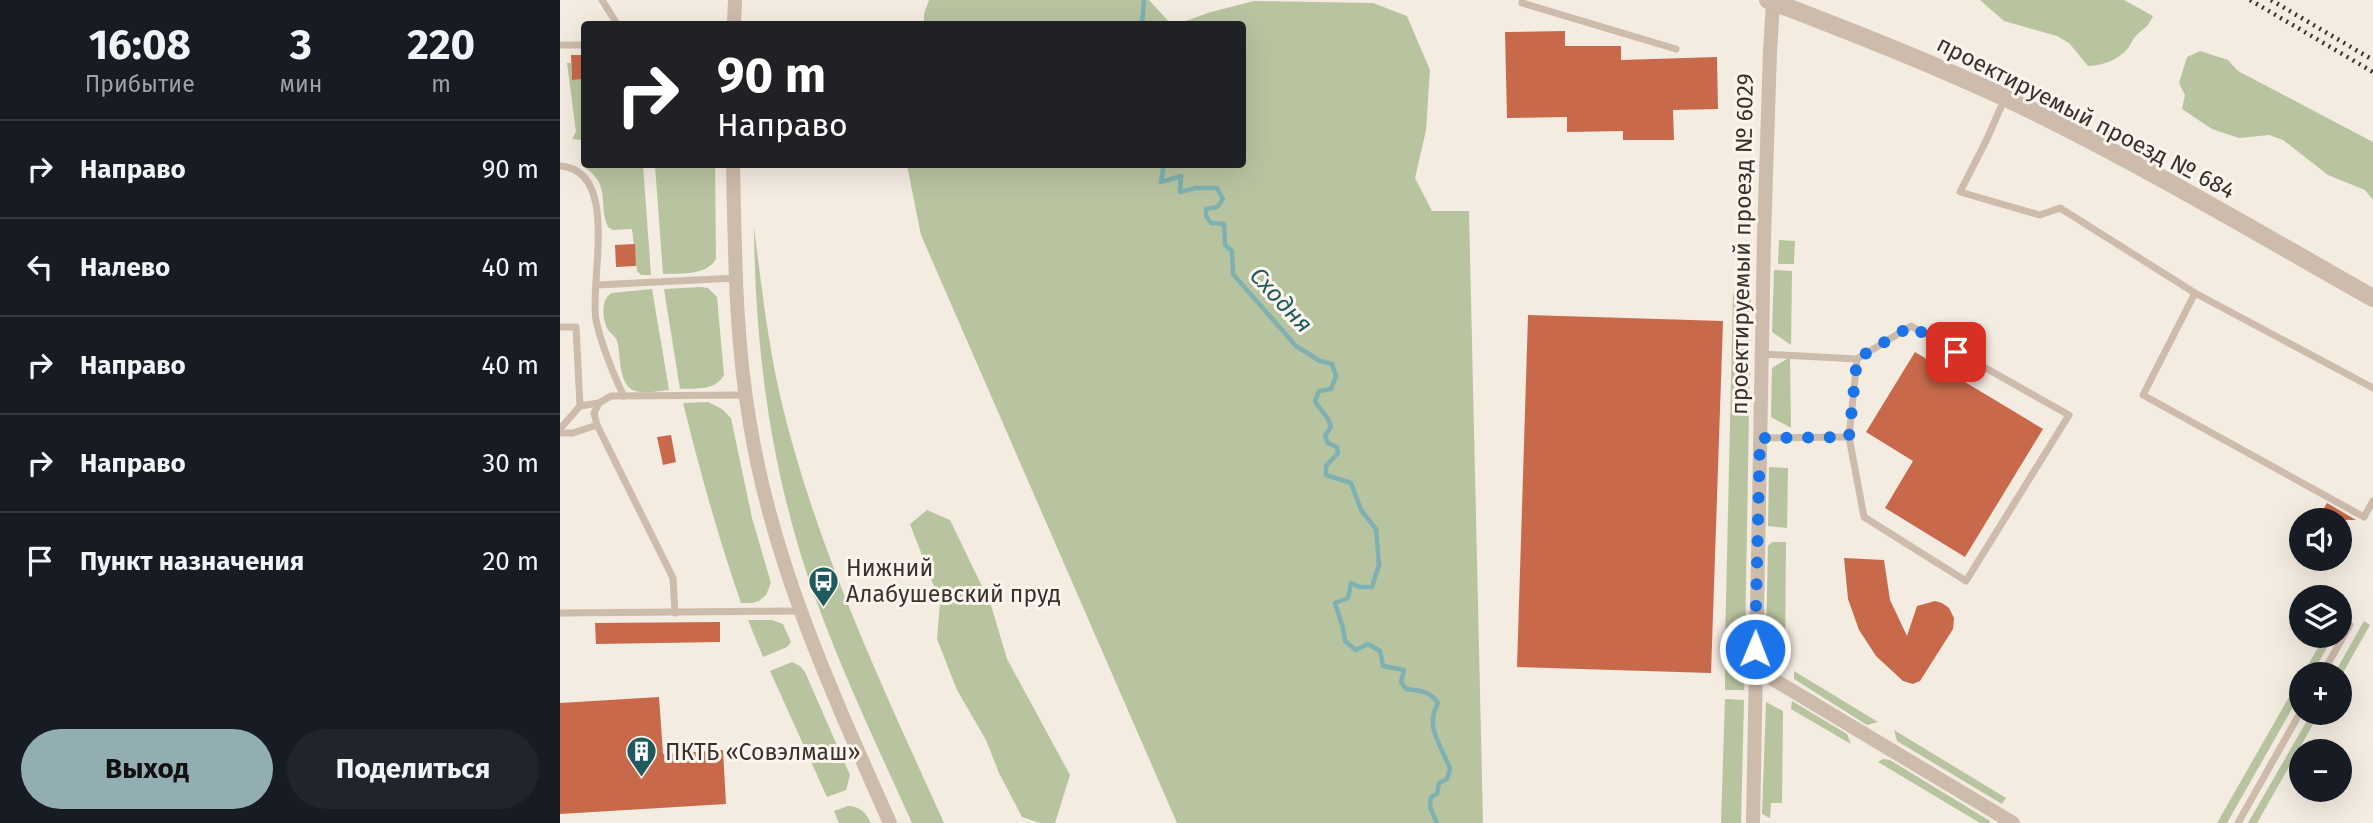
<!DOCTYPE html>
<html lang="ru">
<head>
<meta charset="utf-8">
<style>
	:root { --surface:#171b24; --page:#20242c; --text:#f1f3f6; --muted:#9ea1a6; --line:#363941; --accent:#92aeb2 }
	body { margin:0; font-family:"Fira Sans",sans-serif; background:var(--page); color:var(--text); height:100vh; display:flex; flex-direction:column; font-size:26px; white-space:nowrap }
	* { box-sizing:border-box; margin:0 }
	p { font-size:23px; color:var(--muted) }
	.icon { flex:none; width:38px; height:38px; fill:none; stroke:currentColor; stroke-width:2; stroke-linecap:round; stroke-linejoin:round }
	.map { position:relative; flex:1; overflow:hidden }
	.details { display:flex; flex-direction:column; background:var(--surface); width:560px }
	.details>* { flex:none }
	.hud { position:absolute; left:21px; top:21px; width:665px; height:147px; border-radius:7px; box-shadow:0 7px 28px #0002; background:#202124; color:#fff; overflow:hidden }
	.fabs { position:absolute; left:1729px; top:508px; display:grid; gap:14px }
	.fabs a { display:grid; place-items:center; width:63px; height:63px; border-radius:50%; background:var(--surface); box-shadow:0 7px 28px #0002; font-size:35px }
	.pin { position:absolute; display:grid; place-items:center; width:60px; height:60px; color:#fff; margin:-30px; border-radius:14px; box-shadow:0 4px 10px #0006 }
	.me { position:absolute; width:77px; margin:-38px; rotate:1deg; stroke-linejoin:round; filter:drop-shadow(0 0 5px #0008) }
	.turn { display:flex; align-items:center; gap:24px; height:147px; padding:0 21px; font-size:32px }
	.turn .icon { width:91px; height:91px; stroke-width:2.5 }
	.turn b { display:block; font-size:49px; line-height:60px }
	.eta { display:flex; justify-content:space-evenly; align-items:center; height:119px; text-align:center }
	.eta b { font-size:42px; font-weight:700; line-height:49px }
	.cta { display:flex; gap:14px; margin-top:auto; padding:14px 21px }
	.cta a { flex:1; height:80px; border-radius:42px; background:var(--accent); color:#111; font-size:28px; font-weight:700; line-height:80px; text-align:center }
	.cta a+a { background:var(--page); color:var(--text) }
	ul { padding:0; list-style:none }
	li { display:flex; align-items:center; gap:21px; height:98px; padding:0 21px; border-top:2px solid var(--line) }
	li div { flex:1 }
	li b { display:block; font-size:26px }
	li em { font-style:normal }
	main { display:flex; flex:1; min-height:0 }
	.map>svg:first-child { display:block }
	.green { fill:#b8c4a0 }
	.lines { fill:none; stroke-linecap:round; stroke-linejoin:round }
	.stream { stroke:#7fb0b2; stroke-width:4.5 }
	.building { fill:#c8694b }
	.service { stroke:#cdbbac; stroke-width:7 }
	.minor { stroke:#cdbbac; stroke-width:14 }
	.tertiary { stroke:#cdbbac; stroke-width:18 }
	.rail { stroke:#3b302b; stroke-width:4.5; stroke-dasharray:2 5; stroke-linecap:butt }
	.route { stroke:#1a73e8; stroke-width:12; stroke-dasharray:0 21.6 }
	.labels { text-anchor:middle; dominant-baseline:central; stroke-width:6; stroke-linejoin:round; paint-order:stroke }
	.street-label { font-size:23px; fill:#3b302b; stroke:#fbf5ee }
	.poi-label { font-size:23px; fill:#3b302b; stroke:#fbf5ee; text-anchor:start }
	.water-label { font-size:24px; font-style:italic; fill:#1f5a5e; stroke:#fbf5ee }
</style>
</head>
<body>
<main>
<section class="details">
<div class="eta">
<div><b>16:08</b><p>Прибытие</p></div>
<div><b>3</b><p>мин</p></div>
<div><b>220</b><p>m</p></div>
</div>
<ul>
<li><svg class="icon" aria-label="right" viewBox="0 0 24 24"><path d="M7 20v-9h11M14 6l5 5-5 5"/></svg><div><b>Направо</b></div><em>90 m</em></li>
<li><svg class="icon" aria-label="left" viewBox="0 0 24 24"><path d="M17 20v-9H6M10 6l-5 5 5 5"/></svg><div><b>Налево</b></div><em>40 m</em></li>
<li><svg class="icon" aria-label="right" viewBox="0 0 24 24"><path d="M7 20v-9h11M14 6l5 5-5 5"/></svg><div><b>Направо</b></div><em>40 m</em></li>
<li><svg class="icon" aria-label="right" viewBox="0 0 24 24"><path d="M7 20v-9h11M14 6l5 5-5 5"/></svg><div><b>Направо</b></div><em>30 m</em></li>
<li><svg class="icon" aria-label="arrive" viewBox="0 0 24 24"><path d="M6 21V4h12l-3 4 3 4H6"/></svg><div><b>Пункт назначения</b></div><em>20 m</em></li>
</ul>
<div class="cta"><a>Выход</a><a>Поделиться</a></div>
</section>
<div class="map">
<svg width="1813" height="823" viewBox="0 0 1813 823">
	<rect width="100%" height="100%" fill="#f4ebe1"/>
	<g class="green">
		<polygon points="369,0 589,0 611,24 364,24 364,14"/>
		<path d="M1420,0H1564L1593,16C1586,30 1584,27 1575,37C1574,38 1569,46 1569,47C1559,60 1544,65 1528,66L1509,43L1497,36L1444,21Z"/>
		<polygon points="694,1 813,3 847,16 870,70 866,130 855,178 872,211 909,211 923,823 617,823 361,235 347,165 682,164 682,24 617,24 651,12"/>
		<polygon points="1640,51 1668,60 1678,71 1813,142 1813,200 1805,190 1768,175 1723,140 1709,135 1679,138 1652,129 1622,109 1625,95 1619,83 1627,57"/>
		<polygon points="7,63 11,63 12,80 24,79 24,157 23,157 22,140 12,139 16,132"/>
		<path d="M21,165H83L91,275H81L77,271L72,229L53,230L48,227C37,202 53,184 21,165Z"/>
		<path d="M95,165H155L156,259C146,276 121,273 103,274Z"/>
		<path d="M194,227C202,290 209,354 225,416C261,558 324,690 384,823H352C320,752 286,681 259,608C213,486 195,356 194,227Z"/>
		<polygon points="1219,240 1235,241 1234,264 1218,264"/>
		<polygon points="1214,270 1232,271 1231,345 1212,332"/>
		<path d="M141,287L148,288L157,297L164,375C155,391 137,388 120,389L104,289Z"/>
		<path d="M92,289L109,390C99,391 79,395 71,389C58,379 61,354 57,341C55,335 50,334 47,328C42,317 41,298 52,293Z"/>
		<polygon points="1173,293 1191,295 1185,644 1165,644"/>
		<polygon points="1230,357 1231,428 1211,417 1212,368"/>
		<path d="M148,402L162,409L171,418L192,518L211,583L206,595L199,601L192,603H181C158,537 140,471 123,403Z"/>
		<polygon points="1209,467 1228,468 1227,528 1208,526"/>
		<polygon points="367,510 390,520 431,605 447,659 510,775 495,823 480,823 462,817 439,773 426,740 397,690 377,639 380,602 350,524"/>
		<polygon points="1212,542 1226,542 1225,658 1206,647 1208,546"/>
		<polygon points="188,620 212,620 223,624 231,642 227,647 203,657"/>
		<polygon points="1804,621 1810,625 1780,678 1780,674 1774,674"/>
		<polygon points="1765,635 1768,636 1769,644 1752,674 1743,674"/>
		<polygon points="1165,650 1185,652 1184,690 1165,690"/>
		<polygon points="232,662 240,666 245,672 290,775 286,790 267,797 210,671"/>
		<polygon points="1234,671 1318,722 1307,725 1234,679"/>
		<polygon points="1741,676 1741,693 1667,823 1657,823"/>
		<polygon points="1165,699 1184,700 1181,823 1161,823"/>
		<polygon points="1232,701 1287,734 1291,744 1231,709"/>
		<polygon points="1206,702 1223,711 1222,803 1211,803 1210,818 1202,814"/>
		<polygon points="1752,712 1760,712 1697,823 1688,823"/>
		<polygon points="1334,730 1446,798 1442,804 1337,741"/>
		<polygon points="1323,759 1330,760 1430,821 1429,823 1420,823 1318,762"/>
		<path d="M288,806C300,806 306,813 311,823H279L274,811Z"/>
	</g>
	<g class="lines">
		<g class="stream">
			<polyline points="582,24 584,0"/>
			<path d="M604,164L601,182L621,176L620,192L636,188H657L663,199L657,207L646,209V216L651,223L664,224L665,245L672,251L673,274L736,346L760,361L772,364L776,376L771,389L759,391L755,401C760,411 769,415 771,427L765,436L768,443L777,447L778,453L766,466V475L791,483L801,510L816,529L819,565L812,587H799L791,583L788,598L775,603L783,628L785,641L796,650L808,644L820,651L823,666L844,670L841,682L846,689C860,691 870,691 878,703C864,728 882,745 890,769L887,779L879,783L877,794L871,797L870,807L877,823"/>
		</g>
	</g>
	<g class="building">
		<polygon points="1005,31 1005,46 1061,46 1061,60 1157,57 1158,109 1113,110 1114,140 1063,140 1063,131 1007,132 1007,117 947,118 945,32"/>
		<polygon points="11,55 24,55 24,79 12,80"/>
		<polygon points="75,244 76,266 56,267 55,245"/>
		<polygon points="968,315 1163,321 1151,673 957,667"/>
		<polygon points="1355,352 1483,429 1405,557 1325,508 1353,461 1306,432"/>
		<polygon points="111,435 116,462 103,465 97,437"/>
		<polygon points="1767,503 1796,520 1757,520"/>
		<polygon points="1284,558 1324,560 1330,600 1347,636 1357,606 1375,601 1382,603 1389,608 1394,618 1393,629 1360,681 1353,684 1343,681 1316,656 1299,630 1288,599"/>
		<polygon points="160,622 160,642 36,644 35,623"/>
		<polygon points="99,697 103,754 163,750 166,804 0,814 0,703"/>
	</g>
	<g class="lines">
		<g class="service">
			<polyline points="42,0 57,24"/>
			<polyline points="963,0 962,3 1116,49"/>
			<polyline points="0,45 24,45"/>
			<polyline points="1445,98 1426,141 1400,192 1480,215 1500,208 1635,293 1813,388"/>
			<path d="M0,166C61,170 29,282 36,320C40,340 54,377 64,396"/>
			<polyline points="37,285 176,278"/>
			<polyline points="1635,293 1583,395 1804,517 1813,501"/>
			<polyline points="0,327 16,327 20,406"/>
			<polyline points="1202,354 1297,359 1351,326 1509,415 1406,581 1304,517 1289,437 1297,359"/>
			<polyline points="37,425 34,413 39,403 51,396 186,395"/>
			<polyline points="0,429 20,406 39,403"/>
			<polyline points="0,433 13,433 37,425 113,578 115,613"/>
			<polyline points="1200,438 1289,437"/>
			<polyline points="0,613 239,611"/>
			<polyline points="1762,674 1790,625"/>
			<polyline points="1678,823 1741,711"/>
		</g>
		<g class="minor">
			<polyline points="174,24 175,0"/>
			<path d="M173,164C175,251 175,338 190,424C213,565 272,693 330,823"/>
			<polyline points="1196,669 1453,823"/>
			<polyline points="1193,823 1204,237 1210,52 1213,2"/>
		</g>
		<path class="tertiary" d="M1208,0C1288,30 1366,61 1444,97C1570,157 1691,229 1813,298"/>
		<g class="rail">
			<polyline points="1690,0 1813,72"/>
			<polyline points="1711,0 1813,60"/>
		</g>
	</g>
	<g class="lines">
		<polyline class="route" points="1195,649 1200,438 1289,437 1297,359 1351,326 1396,352"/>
	</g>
	<defs>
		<symbol id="bus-pin" viewBox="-11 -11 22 30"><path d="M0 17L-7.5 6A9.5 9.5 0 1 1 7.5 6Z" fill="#1f5a5e" stroke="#fbf5ee"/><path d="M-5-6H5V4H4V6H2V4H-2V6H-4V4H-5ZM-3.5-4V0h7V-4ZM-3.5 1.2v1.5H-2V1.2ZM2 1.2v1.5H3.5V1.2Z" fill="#fff"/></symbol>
		<symbol id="building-pin" viewBox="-11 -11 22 30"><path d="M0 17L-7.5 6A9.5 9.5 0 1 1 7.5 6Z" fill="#1f5a5e" stroke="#fbf5ee"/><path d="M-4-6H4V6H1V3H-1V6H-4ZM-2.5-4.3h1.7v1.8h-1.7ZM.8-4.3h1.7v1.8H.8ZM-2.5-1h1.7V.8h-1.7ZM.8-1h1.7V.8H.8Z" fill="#fff"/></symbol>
	</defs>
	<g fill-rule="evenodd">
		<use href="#bus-pin" x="246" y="564" width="35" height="47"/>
		<use href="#building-pin" x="64" y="734" width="35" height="47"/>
	</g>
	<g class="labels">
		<g class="street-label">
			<text transform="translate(1526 117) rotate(27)">проектируемый проезд № 684</text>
			<text transform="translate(1182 244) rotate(-89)">проектируемый проезд № 6029</text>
		</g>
		<g class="poi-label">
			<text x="286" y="568">Нижний<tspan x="286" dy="26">Алабушевский пруд</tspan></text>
			<text x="105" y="752">ПКТБ «Совэлмаш»</text>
		</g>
		<g class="water-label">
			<text transform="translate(721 300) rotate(47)">Сходня</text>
		</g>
	</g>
</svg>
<div class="fabs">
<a><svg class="icon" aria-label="sound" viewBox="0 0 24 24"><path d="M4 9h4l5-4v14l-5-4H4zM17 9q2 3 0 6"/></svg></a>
<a><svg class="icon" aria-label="layers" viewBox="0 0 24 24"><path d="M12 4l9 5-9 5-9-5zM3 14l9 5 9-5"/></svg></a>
<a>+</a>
<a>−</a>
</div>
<div class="pin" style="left:1396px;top:352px;background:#d93025"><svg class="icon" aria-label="arrive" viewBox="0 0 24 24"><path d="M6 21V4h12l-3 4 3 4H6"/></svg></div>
<svg class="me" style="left:1195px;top:649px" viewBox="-20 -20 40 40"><circle r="17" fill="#1a73e8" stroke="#fff" stroke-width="3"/><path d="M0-11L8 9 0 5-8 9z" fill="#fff"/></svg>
<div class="hud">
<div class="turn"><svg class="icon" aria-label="right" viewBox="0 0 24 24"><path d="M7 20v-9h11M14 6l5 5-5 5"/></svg><div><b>90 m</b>Направо</div></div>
</div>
</div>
</main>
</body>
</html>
